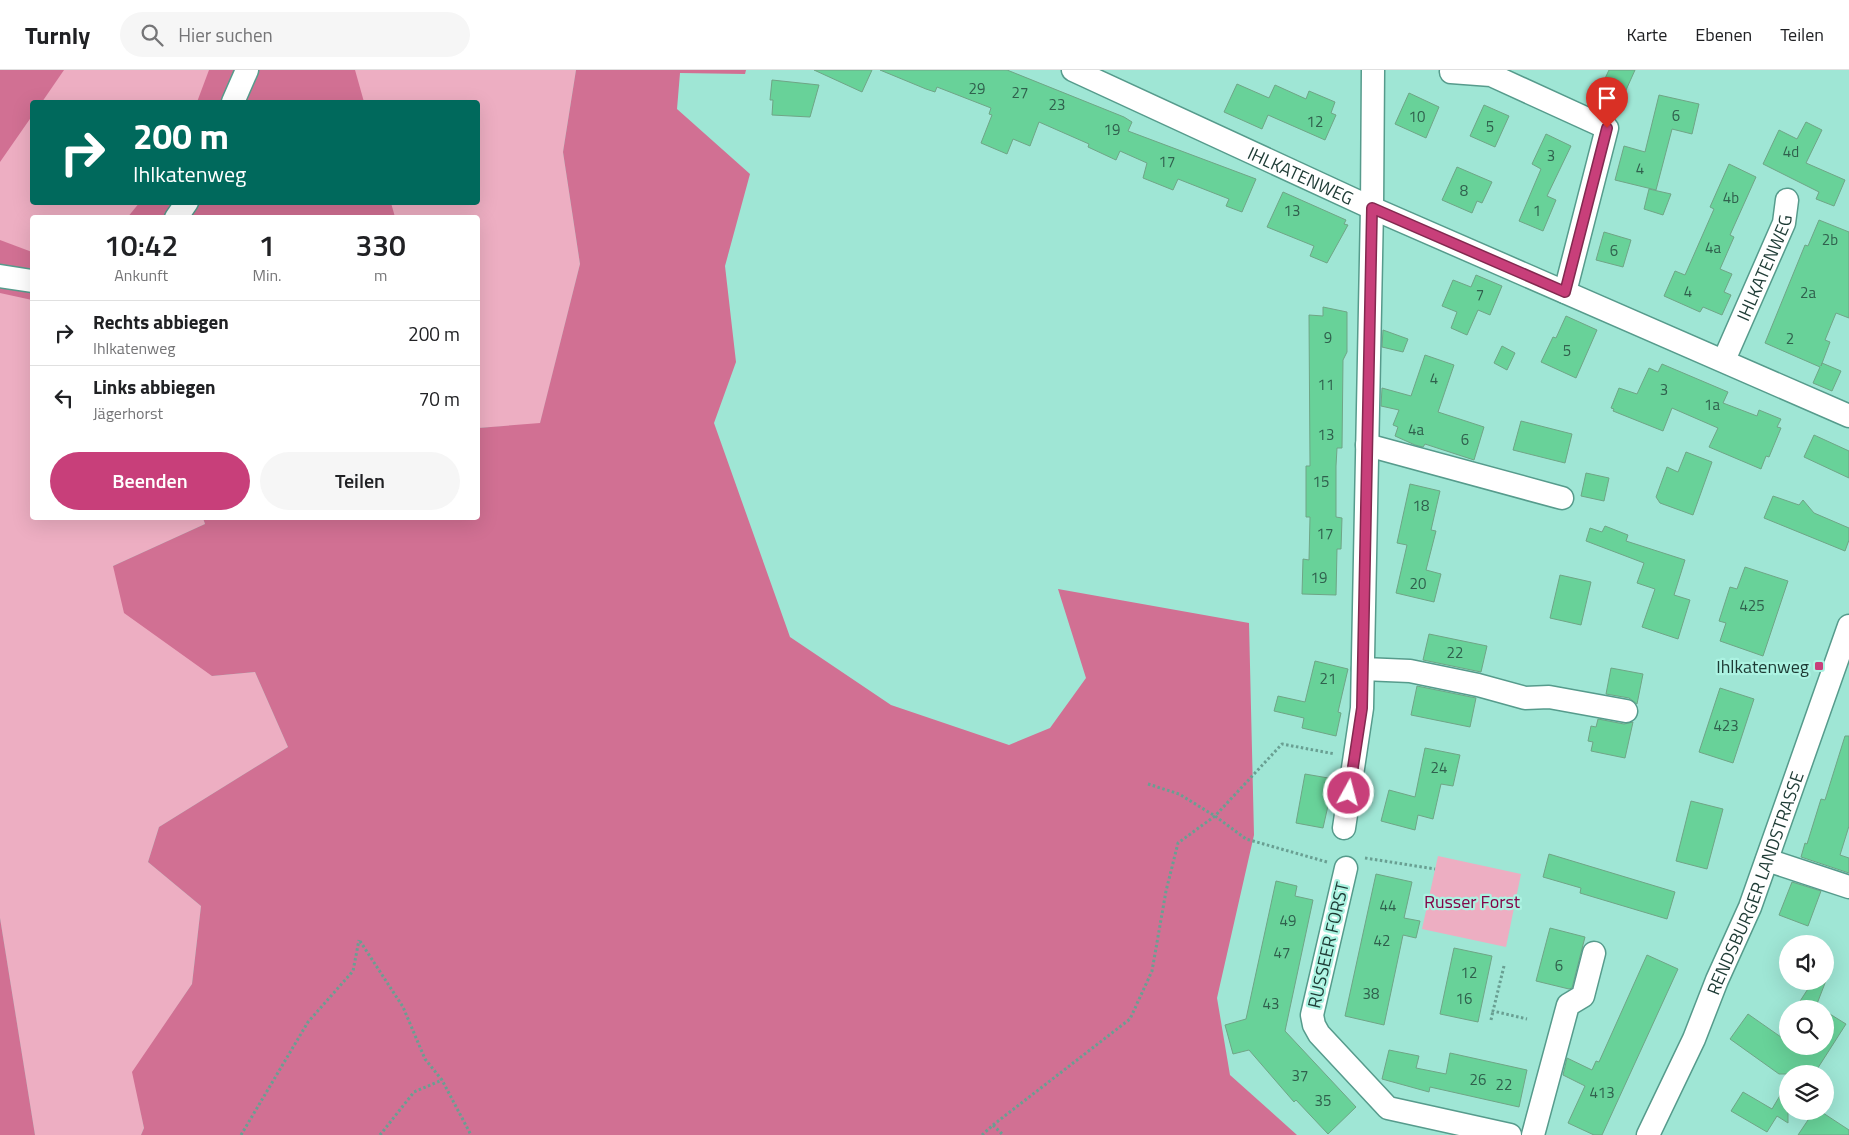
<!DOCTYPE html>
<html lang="de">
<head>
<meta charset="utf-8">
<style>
	:root { --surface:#fff; --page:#f6f6f6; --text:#202124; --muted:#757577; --line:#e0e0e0; --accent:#c83f7a }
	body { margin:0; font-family:"Titillium Web",sans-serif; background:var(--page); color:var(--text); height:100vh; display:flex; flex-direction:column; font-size:19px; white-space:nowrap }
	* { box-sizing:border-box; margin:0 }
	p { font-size:16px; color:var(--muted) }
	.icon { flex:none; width:28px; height:28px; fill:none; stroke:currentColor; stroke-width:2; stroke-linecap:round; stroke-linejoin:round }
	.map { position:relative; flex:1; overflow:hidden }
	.drawer { position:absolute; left:30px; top:145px; width:450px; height:305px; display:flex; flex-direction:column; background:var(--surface); border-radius:5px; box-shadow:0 5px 20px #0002 }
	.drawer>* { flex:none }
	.guide { position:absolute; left:30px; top:30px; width:450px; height:105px; border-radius:5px; box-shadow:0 5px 20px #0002; background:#00695c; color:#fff; overflow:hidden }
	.buttons { position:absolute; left:1779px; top:865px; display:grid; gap:10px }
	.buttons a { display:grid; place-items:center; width:55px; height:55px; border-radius:50%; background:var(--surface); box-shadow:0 5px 20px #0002; font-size:25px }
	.pin { position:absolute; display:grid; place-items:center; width:42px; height:42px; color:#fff; margin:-51px -21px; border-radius:50% 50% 50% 0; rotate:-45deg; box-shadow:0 0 5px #0007 }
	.pin .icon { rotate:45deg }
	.me { position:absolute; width:55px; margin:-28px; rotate:7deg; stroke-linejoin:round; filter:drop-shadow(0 0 4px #0008) }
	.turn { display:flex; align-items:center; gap:18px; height:105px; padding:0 20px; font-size:22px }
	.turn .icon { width:65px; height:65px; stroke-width:2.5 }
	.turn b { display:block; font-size:35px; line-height:42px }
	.eta { display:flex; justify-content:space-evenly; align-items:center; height:85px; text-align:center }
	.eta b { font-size:30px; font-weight:600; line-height:35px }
	.cta { display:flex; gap:10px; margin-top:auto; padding:10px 20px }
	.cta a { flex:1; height:58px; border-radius:30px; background:var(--accent); color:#fff; font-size:20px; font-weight:600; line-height:58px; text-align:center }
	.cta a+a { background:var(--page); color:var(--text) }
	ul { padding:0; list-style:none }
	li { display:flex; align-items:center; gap:15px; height:65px; padding:0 20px; border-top:1px solid var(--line) }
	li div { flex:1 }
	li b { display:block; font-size:19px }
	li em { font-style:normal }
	header { display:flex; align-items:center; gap:30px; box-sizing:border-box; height:70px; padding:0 25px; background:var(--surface); border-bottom:1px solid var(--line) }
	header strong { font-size:24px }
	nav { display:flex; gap:28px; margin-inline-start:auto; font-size:18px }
	.search { width:350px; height:45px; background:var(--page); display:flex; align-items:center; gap:12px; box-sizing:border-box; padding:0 18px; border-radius:28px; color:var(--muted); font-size:19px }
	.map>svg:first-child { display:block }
	.green { fill:#edaec2; fill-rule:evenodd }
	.forest { fill:#d17093 }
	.building { fill:#68d299; stroke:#6fa586 }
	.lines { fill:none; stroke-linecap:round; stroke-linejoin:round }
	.minor-casing { stroke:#569b8c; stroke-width:25 }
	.path { stroke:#699f92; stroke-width:3; stroke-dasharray:2.5 2.5; stroke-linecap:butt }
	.minor { stroke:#fff; stroke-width:22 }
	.route-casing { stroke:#82294f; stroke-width:12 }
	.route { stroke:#c83f7a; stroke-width:9 }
	.poi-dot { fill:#c83f7a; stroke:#acf3e2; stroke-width:2 }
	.labels { text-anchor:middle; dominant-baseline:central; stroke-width:4.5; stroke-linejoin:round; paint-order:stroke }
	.number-label { font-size:15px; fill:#30604d }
	.street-label { font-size:18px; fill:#1d3a34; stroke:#acf3e2 }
	.poi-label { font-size:18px; fill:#1d3a34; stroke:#acf3e2; text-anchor:end }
	.park-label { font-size:18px; fill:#830647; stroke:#acf3e2 }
</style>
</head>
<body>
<header>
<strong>Turnly</strong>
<div class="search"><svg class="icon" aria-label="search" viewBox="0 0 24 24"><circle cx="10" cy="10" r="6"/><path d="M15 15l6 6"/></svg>Hier suchen</div>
<nav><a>Karte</a><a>Ebenen</a><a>Teilen</a></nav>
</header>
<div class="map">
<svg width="1849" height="1065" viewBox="0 0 1849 1065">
	<rect width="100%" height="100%" fill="#9fe6d5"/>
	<g class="green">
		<path d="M0,0H576L563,82L580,194L540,354L478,358V148H32V448H203L205,454L113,496L212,606L255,602L288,677L159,757L148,792L201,836L192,914L133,1002L144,1058L141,1065H35L0,848ZM32,32H478V132H32Z"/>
		<polygon points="1438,786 1521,804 1506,877 1422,859"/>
	</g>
	<g class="forest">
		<polygon points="0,0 64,0 42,32 32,32 32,46 0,92"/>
		<polygon points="209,0 355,0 364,32 197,32"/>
		<polygon points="576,0 746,0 745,4 680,3 677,39 750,104 725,196 736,292 714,353 790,567 891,635 1009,675 1050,658 1086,608 1058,519 1249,553 1254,765 1217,928 1230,1005 1297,1065 141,1065 144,1058 132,1002 192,914 201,836 148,792 159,757 288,677 255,602 212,606 124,543 113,496 205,454 203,448 478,448 478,358 540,353 580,194 563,82"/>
		<polygon points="140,132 391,133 395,147 127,148"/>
		<polygon points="0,170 32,182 32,230 0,223"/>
		<polygon points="0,848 35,1065 0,1065"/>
	</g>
	<g class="building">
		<polygon points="814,0 872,0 862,22"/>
		<polygon points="880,0 1007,0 1124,47 1132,52 1128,61 1256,109 1242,142 1226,136 1229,129 1178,109 1173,120 1143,108 1147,93 1120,81 1116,90 1088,77 1089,74 1039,52 1030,76 1013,69 1007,84 981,73 992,45 989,44 991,38 937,17 935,22 926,19"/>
		<polygon points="1609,0 1635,0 1622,29 1600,19"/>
		<polygon points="772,10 819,15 810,47 772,45 773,30 770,30"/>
		<polygon points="1237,14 1269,28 1275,15 1306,29 1309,21 1335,32 1331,43 1336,45 1325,70 1268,45 1262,59 1224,42"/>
		<polygon points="1409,23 1439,37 1426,68 1395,54"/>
		<polygon points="1659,25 1699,34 1692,64 1672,59 1656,120 1615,110 1624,76 1645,82"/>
		<polygon points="1484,35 1509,46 1495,77 1470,66"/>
		<polygon points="1806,52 1822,60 1806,93 1845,110 1834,136 1816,129 1819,122 1763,94 1779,60 1797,69"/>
		<polygon points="1546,64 1571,76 1547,126 1556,130 1543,161 1519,151 1541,99 1532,94"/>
		<polygon points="1729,94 1756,107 1730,165 1734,167 1720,199 1732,204 1724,222 1731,225 1722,245 1703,237 1700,242 1664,226 1675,201 1685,205 1714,139 1710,137"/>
		<polygon points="1457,97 1492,112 1482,133 1477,131 1472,143 1442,130"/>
		<polygon points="1649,119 1671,124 1663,145 1644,139"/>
		<polygon points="1283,122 1346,150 1344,154 1348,155 1327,193 1310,186 1314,176 1267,157"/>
		<polygon points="1819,150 1849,162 1849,248 1836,243 1825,270 1830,272 1821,296 1822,293 1841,301 1832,321 1813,313 1820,297 1765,273 1805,175 1808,176"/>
		<polygon points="1604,162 1631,170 1623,197 1596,190"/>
		<polygon points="1476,205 1502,216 1490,245 1478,240 1467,265 1451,258 1457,242 1442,236 1453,210 1471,217"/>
		<polygon points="1323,237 1347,242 1347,282 1343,290 1342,378 1337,378 1336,396 1336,447 1342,448 1341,479 1337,479 1336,525 1302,524 1303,489 1309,490 1310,447 1306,447 1306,396 1310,396 1309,245 1323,246"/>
		<polygon points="1566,246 1597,260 1576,308 1541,292 1553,267 1556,268"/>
		<polygon points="1383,260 1408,269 1403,282 1382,277"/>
		<polygon points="1502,276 1515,283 1507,300 1494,293"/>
		<polygon points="1425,285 1454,295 1438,342 1484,357 1474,390 1425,374 1423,377 1415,375 1395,366 1398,357 1393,355 1399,340 1381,336 1382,318 1411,326"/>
		<polygon points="1662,294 1728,322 1723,333 1757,346 1759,340 1781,349 1777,357 1781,358 1769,387 1766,386 1761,399 1709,377 1718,358 1672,338 1663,361 1613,341 1614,339 1611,338 1619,318 1637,324 1649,298 1658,302"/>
		<polygon points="1521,351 1572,364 1565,393 1513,380"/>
		<polygon points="1814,365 1849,381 1849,408 1804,387"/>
		<polygon points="1686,382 1712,392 1693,445 1660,433 1656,427 1667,397 1678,402"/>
		<polygon points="1586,403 1609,408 1604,431 1581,426"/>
		<polygon points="1410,414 1440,421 1431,460 1436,461 1426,500 1441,504 1434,532 1396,523 1407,475 1397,473"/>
		<polygon points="1773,426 1799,435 1803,430 1814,443 1849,458 1849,470 1845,481 1764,448"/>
		<polygon points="1605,456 1628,465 1626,471 1685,490 1674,525 1690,530 1678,569 1642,557 1655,519 1637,513 1644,493 1586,471 1590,458 1602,462"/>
		<polygon points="1745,497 1788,511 1763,586 1720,571 1726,553 1719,551 1730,517 1737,519"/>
		<polygon points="1560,505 1591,512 1581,555 1550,548"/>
		<polygon points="1429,564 1487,576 1481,602 1423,590"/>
		<polygon points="1315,591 1348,599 1338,642 1341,643 1336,666 1302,658 1304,648 1274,641 1278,626 1305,632"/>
		<polygon points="1611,598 1643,604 1637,634 1629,628 1606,624"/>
		<polygon points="1417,616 1476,628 1470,657 1411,645"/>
		<polygon points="1720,618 1754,629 1733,693 1699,682"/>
		<polygon points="1598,649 1624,654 1633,652 1625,688 1591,681 1593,672 1588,671 1591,656 1596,657"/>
		<polygon points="1845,666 1849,666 1849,756 1840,785 1849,788 1849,803 1801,787 1805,773 1807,774 1821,729 1825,730"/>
		<polygon points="1425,678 1460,685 1453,716 1441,714 1433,749 1418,745 1415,760 1381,751 1389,720 1415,727"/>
		<polygon points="1305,704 1334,709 1323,758 1296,753"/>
		<polygon points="1691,731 1723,739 1707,799 1676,791"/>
		<polygon points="1549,784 1675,822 1667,849 1580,823 1581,818 1543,807"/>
		<polygon points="1376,804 1412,812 1404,848 1420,851 1416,868 1403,865 1384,955 1345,946"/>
		<polygon points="1276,811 1297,816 1295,826 1313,830 1285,961 1356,1037 1328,1064 1296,1030 1294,1032 1249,980 1233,984 1225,955 1246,949"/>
		<polygon points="1792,812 1821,821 1808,856 1779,845"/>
		<polygon points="1550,858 1585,867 1572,918 1569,919 1536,911"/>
		<polygon points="1454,878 1492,886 1478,952 1440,944"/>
		<polygon points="1647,885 1678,899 1602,1065 1594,1065 1568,1053 1585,1016 1563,1005 1567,988 1592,1000 1596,991 1599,992"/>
		<polygon points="1826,892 1832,895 1815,939 1795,939 1813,911 1825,911"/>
		<polygon points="1825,941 1846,954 1814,1004 1779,1004 1730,969 1748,944 1788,972 1788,976 1825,976"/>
		<polygon points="1389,980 1419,986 1416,998 1446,1004 1450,983 1527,1000 1519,1037 1430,1017 1429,1022 1382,1009"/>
		<polygon points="1788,1012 1788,1053 1777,1046 1767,1062 1731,1041 1743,1022 1772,1039"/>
		<polygon points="1814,1041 1820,1041 1849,1060 1849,1065 1798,1065"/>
	</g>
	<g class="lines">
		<defs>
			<g id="minor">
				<path id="s1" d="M1073,0L1372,138L1849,346"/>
				<polyline points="1451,2 1491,5 1607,58 1565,222"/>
				<polyline points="233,32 247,0"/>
				<polyline points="176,148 187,132"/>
				<polyline points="0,206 32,211"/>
				<path id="s2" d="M1724,290L1784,153L1787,130"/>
				<polyline points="1367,375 1562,428"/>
				<polyline points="1363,599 1410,601 1478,615 1525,628 1549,627 1626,641"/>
				<polyline points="1344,758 1362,638 1372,138 1373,0"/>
				<polyline points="1767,790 1849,817"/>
				<polyline points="1346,798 1312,945 1314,955 1319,964 1388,1038 1510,1065"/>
				<polyline points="1533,1065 1568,935 1583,926 1594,883"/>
				<path id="s3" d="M1648,1065L1694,969L1717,910L1750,837L1849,556"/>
			</g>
		</defs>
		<use href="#minor" class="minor-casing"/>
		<g class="path">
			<polyline points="1148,714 1179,724 1215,746 1246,769 1327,792"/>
			<polyline points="1365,788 1435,799"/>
			<polyline points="360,871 403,937 425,989 442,1010 471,1065"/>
			<polyline points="1504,896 1493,941 1527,949"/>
			<polyline points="1491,950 1493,941"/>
			<polyline points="993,1055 1130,949 1152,901 1166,821 1178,773 1215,746 1282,674 1335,684"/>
			<polyline points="241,1065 308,952 353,901 359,870"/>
			<polyline points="380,1065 414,1022 442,1010"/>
			<polyline points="982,1065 993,1055 1003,1065"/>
		</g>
		<use href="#minor" class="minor"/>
	</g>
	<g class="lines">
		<defs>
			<polyline id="route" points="1349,723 1362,638 1372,138 1565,222 1607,58"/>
		</defs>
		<use href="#route" class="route-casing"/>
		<use href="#route" class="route"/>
	</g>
	<rect class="poi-dot" x="1814" y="591" width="10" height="10" rx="2.5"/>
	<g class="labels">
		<g class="number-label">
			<text x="977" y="18">29</text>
			<text x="1020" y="22">27</text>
			<text x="1057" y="34">23</text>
			<text x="1676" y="45">6</text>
			<text x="1417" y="46">10</text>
			<text x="1315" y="51">12</text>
			<text x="1490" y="56">5</text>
			<text x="1112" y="59">19</text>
			<text x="1791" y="81">4d</text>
			<text x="1551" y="85">3</text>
			<text x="1167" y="91">17</text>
			<text x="1640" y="98">4</text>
			<text x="1464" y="120">8</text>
			<text x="1731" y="127">4b</text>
			<text x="1292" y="140">13</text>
			<text x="1537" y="140">1</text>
			<text x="1830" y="169">2b</text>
			<text x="1713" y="177">4a</text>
			<text x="1614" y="180">6</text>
			<text x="1688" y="221">4</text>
			<text x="1808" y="222">2a</text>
			<text x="1480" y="224">7</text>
			<text x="1328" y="267">9</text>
			<text x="1790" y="268">2</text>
			<text x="1567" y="280">5</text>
			<text x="1434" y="308">4</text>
			<text x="1326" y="314">11</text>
			<text x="1664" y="319">3</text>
			<text x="1712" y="334">1a</text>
			<text x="1416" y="359">4a</text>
			<text x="1326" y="364">13</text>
			<text x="1465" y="369">6</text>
			<text x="1321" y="411">15</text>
			<text x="1421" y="435">18</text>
			<text x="1325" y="463">17</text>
			<text x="1319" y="507">19</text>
			<text x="1418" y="513">20</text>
			<text x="1752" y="535">425</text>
			<text x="1455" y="582">22</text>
			<text x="1328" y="608">21</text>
			<text x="1726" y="655">423</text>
			<text x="1439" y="697">24</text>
			<text x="1388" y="835">44</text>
			<text x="1288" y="850">49</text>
			<text x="1382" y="870">42</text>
			<text x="1282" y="882">47</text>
			<text x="1559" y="895">6</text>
			<text x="1469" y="902">12</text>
			<text x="1371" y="923">38</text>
			<text x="1464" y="928">16</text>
			<text x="1271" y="933">43</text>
			<text x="1300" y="1005">37</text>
			<text x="1478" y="1009">26</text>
			<text x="1504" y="1014">22</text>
			<text x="1602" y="1022">413</text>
			<text x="1323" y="1030">35</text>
		</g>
		<g class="street-label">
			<text stroke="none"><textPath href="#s1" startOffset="251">IHLKATENWEG</textPath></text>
			<text stroke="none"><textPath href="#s2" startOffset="101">IHLKATENWEG</textPath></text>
			<text stroke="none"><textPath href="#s3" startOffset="274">RENDSBURGER LANDSTRASSE</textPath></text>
			<text transform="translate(1328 875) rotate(-77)">RUSSEER FORST</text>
		</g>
		<g class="poi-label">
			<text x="1809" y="596">Ihlkatenweg</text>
		</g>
		<g class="park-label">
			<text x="1472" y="831">Russer Forst</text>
		</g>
	</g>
</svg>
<div class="buttons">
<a><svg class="icon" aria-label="sound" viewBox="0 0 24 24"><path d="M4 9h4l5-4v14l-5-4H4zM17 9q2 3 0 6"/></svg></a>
<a><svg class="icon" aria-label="search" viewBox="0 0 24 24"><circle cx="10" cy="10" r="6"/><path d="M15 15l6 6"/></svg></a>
<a><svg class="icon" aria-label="layers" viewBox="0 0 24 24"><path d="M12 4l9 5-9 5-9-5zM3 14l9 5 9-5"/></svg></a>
</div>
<div class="pin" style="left:1607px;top:58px;background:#d93025"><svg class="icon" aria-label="arrive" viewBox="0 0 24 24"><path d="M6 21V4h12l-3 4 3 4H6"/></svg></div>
<svg class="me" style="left:1349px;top:723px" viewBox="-20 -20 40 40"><circle r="17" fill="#c83f7a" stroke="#fff" stroke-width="3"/><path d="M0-11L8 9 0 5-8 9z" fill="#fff"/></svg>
<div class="guide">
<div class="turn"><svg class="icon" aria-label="right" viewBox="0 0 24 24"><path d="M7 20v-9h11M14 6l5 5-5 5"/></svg><div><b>200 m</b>Ihlkatenweg</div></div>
</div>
<section class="drawer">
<div class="eta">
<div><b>10:42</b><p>Ankunft</p></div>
<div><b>1</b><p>Min.</p></div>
<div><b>330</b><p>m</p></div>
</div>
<ul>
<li><svg class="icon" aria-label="right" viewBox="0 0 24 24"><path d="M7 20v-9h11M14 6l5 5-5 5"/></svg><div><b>Rechts abbiegen</b><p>Ihlkatenweg</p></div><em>200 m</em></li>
<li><svg class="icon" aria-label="left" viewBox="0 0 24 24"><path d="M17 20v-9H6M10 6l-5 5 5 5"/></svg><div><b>Links abbiegen</b><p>Jägerhorst</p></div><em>70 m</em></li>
</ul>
<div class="cta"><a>Beenden</a><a>Teilen</a></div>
</section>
</div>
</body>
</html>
